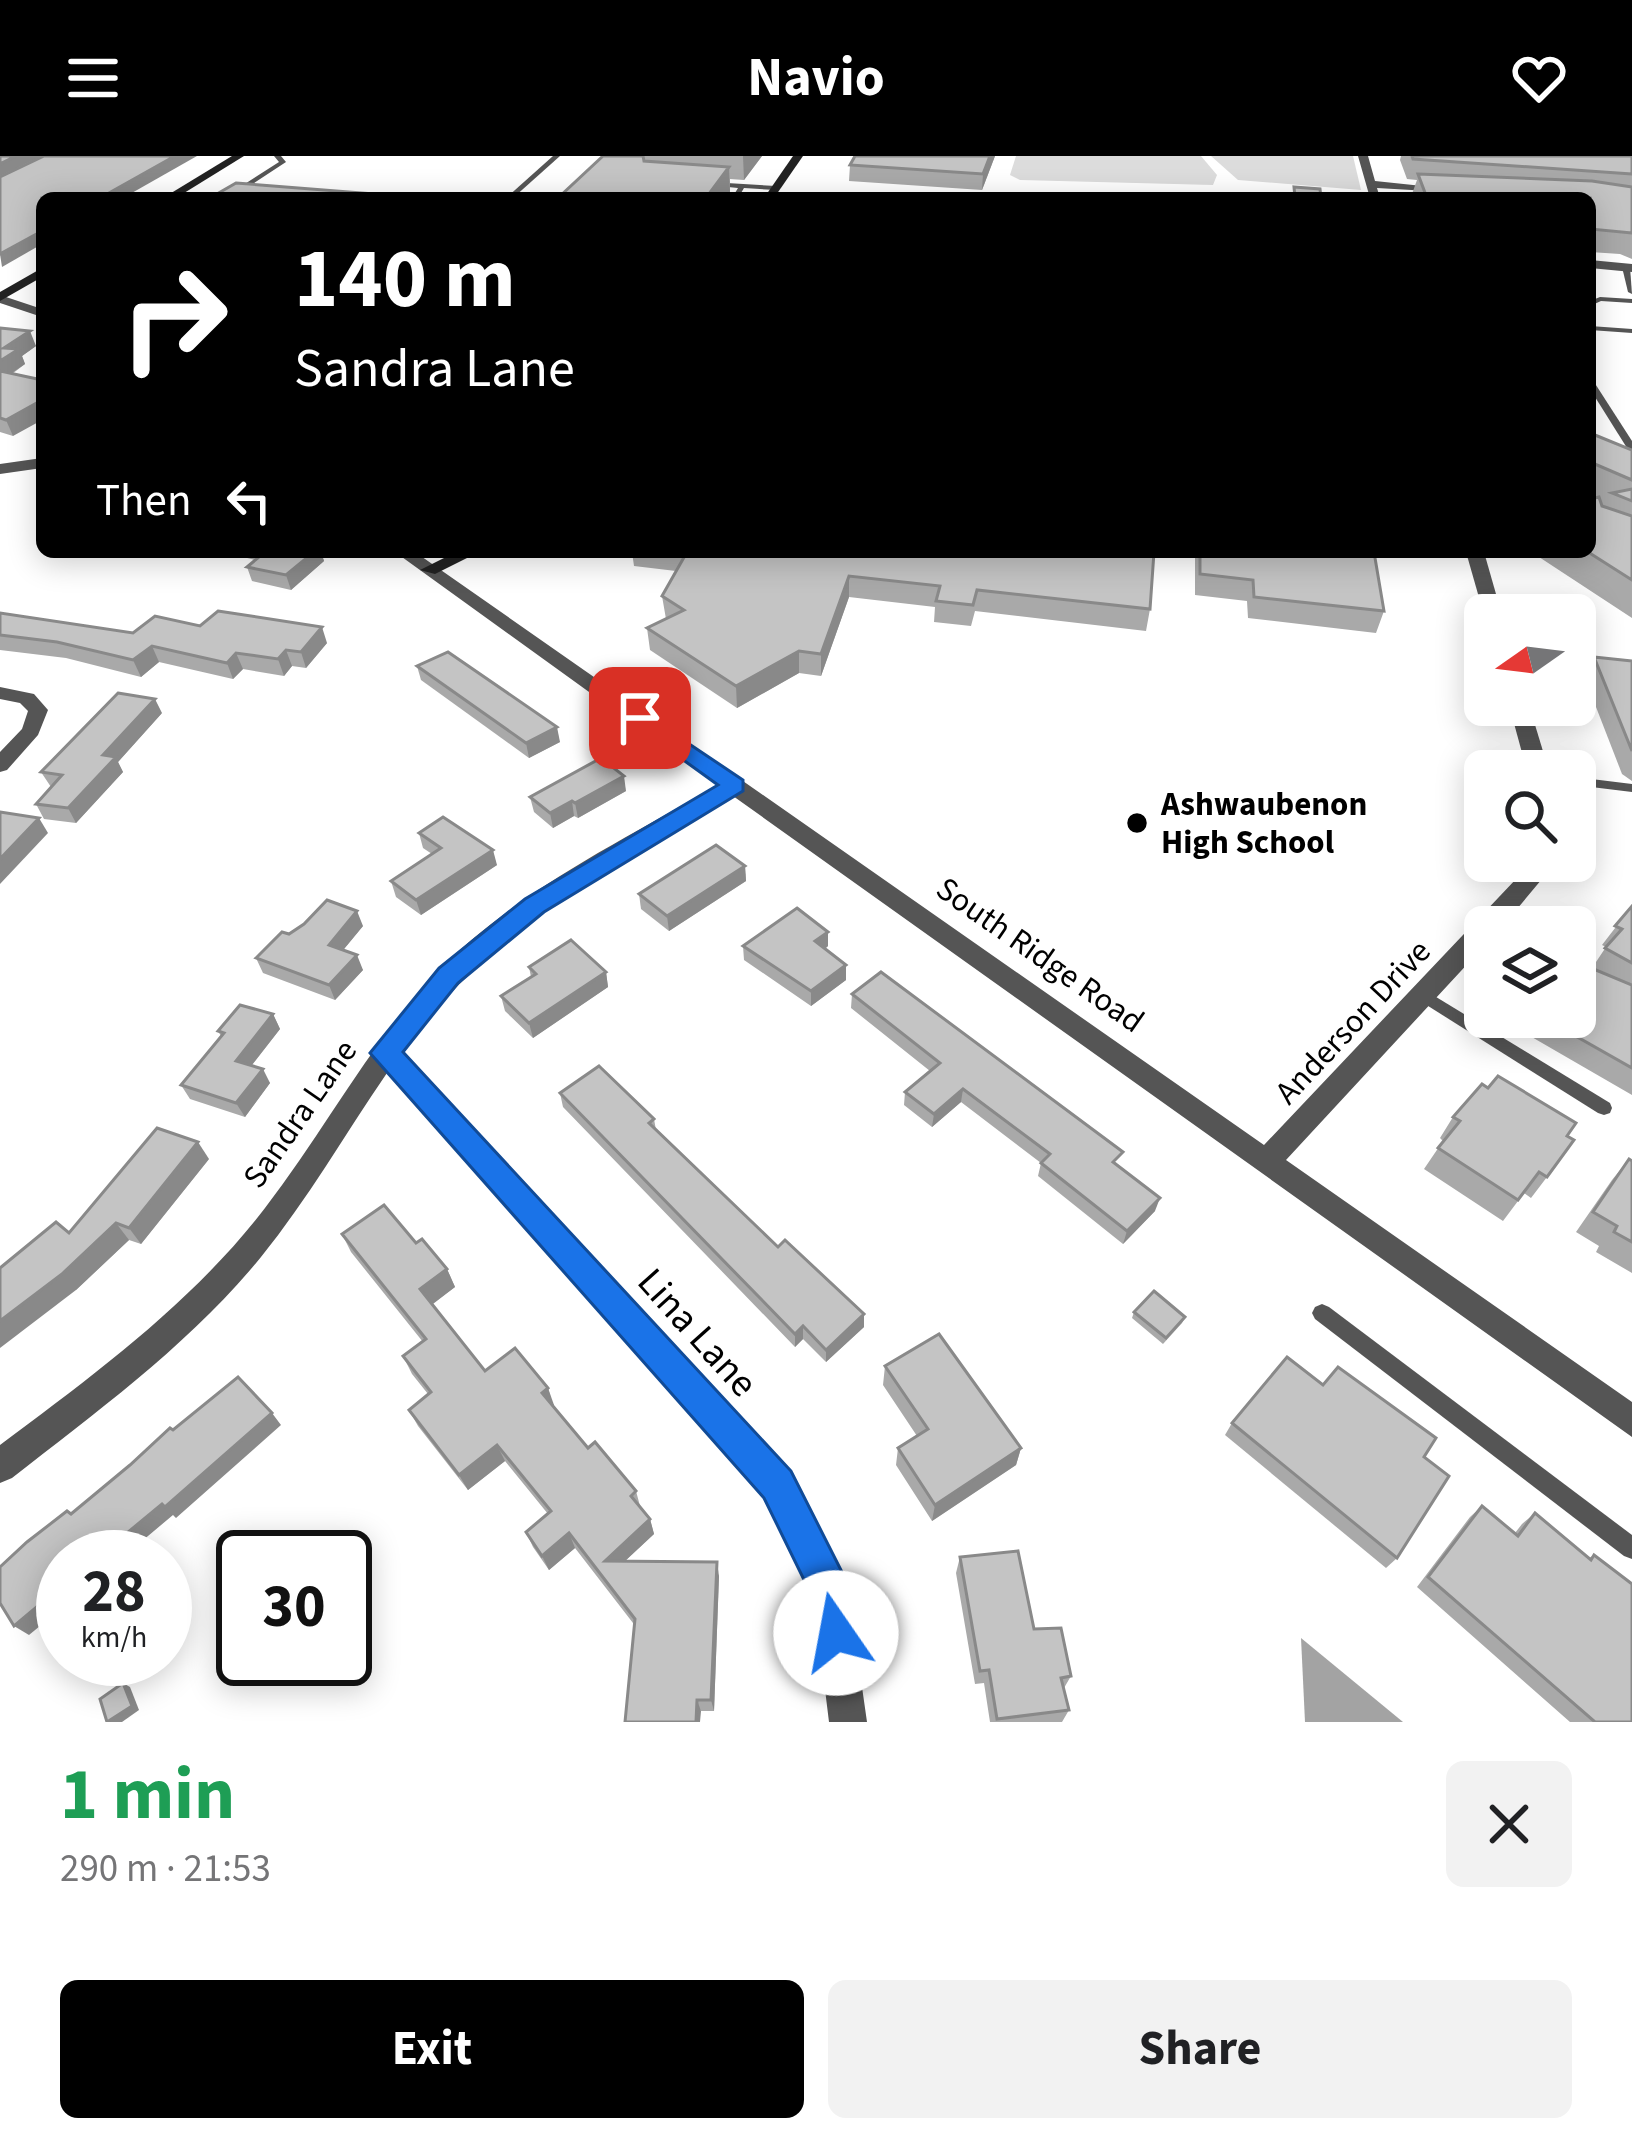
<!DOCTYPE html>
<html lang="en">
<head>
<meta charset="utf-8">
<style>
	:root { --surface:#fff; --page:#f2f2f2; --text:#202124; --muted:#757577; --accent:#000 }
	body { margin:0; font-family:"Source Sans 3",sans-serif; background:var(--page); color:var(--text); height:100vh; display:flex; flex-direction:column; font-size:45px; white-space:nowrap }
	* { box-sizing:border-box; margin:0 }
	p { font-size:39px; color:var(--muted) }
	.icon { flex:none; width:66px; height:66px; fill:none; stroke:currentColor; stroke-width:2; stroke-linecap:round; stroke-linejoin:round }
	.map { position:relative; height:1566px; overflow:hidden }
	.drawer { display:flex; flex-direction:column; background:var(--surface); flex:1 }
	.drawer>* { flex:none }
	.hud { position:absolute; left:36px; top:36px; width:1560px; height:366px; border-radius:18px; box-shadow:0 6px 30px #0003; background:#000; color:#fff; overflow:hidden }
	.needle { width:78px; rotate:256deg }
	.buttons { position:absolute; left:1464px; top:438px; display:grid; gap:24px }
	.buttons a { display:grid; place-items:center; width:132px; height:132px; border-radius:18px; background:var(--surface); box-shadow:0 6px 30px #0003; font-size:60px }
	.speed { position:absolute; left:36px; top:1374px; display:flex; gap:24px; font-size:60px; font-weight:700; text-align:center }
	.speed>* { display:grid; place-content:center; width:156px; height:156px; border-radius:50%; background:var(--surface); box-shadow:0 6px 30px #0003; line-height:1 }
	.speed small { font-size:30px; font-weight:400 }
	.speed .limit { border:6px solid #111; border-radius:18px; background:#fff; color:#111 }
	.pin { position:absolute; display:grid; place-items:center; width:102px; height:102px; color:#fff; margin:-51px; border-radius:24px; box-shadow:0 6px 18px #0006 }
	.me { position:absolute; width:132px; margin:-66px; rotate:348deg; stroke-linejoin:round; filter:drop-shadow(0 0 9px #0008) }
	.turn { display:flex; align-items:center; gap:42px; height:252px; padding:0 60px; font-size:54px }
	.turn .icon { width:156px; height:156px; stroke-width:2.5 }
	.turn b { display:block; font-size:84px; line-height:102px }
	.then { display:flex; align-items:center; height:114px; padding:0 60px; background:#0003; gap:24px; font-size:45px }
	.round { display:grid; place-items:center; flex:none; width:126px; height:126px; border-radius:18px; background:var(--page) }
	.headline { display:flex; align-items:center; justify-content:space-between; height:204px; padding:0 60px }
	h1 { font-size:72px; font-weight:700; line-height:90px; color:#1e9e55 }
	.primary-button { display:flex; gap:24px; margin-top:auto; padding:24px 60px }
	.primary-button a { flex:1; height:138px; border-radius:18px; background:var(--accent); color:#fff; font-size:48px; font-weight:700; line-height:138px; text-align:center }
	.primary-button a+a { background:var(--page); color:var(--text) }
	header { display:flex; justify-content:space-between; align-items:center; height:156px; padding:0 60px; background:var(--accent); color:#fff; font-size:54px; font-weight:700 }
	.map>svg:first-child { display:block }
	.green { fill:#dcdcdc }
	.water { fill:#a3a3a3 }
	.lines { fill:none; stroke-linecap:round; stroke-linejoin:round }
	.lane { fill:#555; fill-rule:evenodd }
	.street { fill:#555; fill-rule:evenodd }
	.secondary { fill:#222; fill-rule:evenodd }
	.wall { fill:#a9a9a9 }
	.shaded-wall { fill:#898989 }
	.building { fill:#c4c4c4; stroke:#898989; stroke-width:3 }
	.route { fill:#1a73e8; stroke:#114b97; stroke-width:3 }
	.poi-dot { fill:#000; stroke:#fff; stroke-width:4.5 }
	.labels { text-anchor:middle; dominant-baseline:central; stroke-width:12; stroke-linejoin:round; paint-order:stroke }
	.poi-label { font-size:33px; font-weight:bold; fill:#000; stroke:#fff; text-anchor:start }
	.street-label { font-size:33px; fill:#000; stroke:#fff }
	.near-street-label { font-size:39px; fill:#000; stroke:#fff }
</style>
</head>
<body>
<header><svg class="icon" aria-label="menu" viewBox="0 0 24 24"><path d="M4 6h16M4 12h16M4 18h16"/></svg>Navio<svg class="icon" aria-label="heart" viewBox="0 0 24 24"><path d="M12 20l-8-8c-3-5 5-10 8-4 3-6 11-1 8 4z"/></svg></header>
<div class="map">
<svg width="1632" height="1566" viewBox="0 0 1632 1566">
	<rect width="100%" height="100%" fill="#fff"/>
	<g class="green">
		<polygon points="1016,0 1201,0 1217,19 1213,29 1020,24 1010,19"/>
		<polygon points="1211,0 1353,0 1361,34 1238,24"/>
	</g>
	<polygon class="water" points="1301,1482 1403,1566 1305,1566"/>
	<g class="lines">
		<g class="lane">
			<polygon points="274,0 281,0 286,6 242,35 242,42 236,42 237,33 279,6"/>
			<polygon points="553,0 560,0 513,42 506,42"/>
			<polygon points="710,26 776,30 779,32 776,34 744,32 738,42 732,42 738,32 708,29"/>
			<polygon points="846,40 878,40 881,42 843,42"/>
			<polygon points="1626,109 1630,111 1632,138 1628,136 1622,111"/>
			<polygon points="1600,141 1632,143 1632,147 1601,145 1590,150 1590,145"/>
			<polygon points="1590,170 1632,173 1632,177 1590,174"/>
			<polygon points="1590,223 1594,226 1632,285 1632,295 1627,292 1590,233"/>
			<polygon points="1575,502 1632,509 1632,517 1575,510"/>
			<polygon points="1575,621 1632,628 1632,636 1575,629"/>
			<path d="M1503,750L1531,767L1533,771C1517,771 1506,768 1496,755L1498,751Z"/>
			<polygon points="1423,833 1610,947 1612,952 1610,957 1604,959 1598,957 1417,843 1415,839 1417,835"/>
			<polygon points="1322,1148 1329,1151 1632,1379 1632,1403 1624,1400 1315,1163 1312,1157 1315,1151"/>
		</g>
		<g class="street">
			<polygon points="1358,0 1368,0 1375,25 1451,33 1446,36 1377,32 1380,42 1370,42"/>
			<polygon points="1590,104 1632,108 1632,116 1590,112"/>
			<polygon points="0,139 42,153 42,161 0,147"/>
			<polygon points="42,302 42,312 0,318 0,308"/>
			<path d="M395,396H415L1264,989L1533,705H1557L1502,771H1485V789L1286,1004L1632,1246V1281L733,640C602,717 493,771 401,897L789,1316L848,1433L867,1566H829L813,1436L765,1340L387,917C345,978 308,1043 261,1101C191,1187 99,1254 12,1322L0,1327V1289C95,1218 192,1147 265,1052C325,974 370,887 437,816C516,735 622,685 718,629Z"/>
			<polygon points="1466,396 1484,396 1502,459 1484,459"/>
			<polygon points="0,531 34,538 48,554 38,579 7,614 0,616 0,596 22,573 28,555 20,547 0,543"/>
			<polygon points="1509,549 1529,549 1549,615 1527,615"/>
		</g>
		<g class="secondary">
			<polygon points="232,0 244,0 176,42 163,42"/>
			<polygon points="793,0 803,0 774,42 764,42"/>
			<polygon points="42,112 42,121 0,145 0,136"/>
			<polygon points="456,396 479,396 435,418 420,414"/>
		</g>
	</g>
	<g class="wall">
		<polygon points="603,0 762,0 744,24 730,23 730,36 726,42 558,42"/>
		<polygon points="855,0 995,0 982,34 849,25 850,9"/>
		<polygon points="1401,0 1632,0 1632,103 1620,98 1590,96 1590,42 1413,42 1412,38 1417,24 1407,23 1400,4"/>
		<polygon points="0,172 36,190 22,200 25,208 12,218 13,280 0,276"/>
		<polygon points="1590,277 1632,294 1632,462 1539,401 1541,398 1538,396 1590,396 1597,341 1590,338"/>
		<polygon points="224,396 321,396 324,405 291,434 252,425 247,411 255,404"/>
		<polygon points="632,396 1154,396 1150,453 1146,475 975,455 971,470 934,466 935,451 849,441 821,520 799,517 737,552 650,494 647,472 666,463 662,440 676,415 634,410"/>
		<polygon points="1195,396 1374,396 1384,455 1376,477 1248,462 1247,445 1195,439"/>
		<polygon points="0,457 133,477 200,470 327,487 306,512 292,510 284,520 243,513 233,523 159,506 141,521 66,502 0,494"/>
		<polygon points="1594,501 1632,505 1632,625 1622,618 1584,520"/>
		<polygon points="417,510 560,586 529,602 421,524"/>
		<polygon points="162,557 118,606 123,616 76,667 44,663 36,648 51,631 41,616"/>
		<polygon points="626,635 578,662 574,660 553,672 534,656 530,641"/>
		<polygon points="419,677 497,709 421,759 396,741 391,725 432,698 423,692"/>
		<polygon points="745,710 746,725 669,775 641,753 639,738"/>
		<polygon points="1632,750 1632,939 1530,880 1542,861 1592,812 1606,791 1602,789"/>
		<polygon points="363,770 343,794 363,814 335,844 263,817 256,802 289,778"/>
		<polygon points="828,776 828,790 825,793 846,824 811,850 744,804 743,790"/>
		<polygon points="529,811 606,816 608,831 533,882 505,855 501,840 531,821"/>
		<polygon points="852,838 1118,1010 1155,1055 1123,1088 1038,1020 1041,1007 961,946 932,971 904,949 905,936 930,915 851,852"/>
		<polygon points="273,858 280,873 252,909 270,927 245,961 190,943 181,929 221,880 218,875"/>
		<polygon points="560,937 654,963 656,974 778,1091 864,1158 864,1171 826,1206 803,1183 795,1191 563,951"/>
		<polygon points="1453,961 1547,1021 1531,1042 1524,1037 1503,1065 1424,1013 1443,985 1440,982"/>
		<polygon points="209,1003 141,1088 129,1084 76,1134 69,1077"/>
		<polygon points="1629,1003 1632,1005 1632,1117 1596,1096 1599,1090 1576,1076 1612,1024"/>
		<polygon points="342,1078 416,1087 447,1113 455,1131 432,1148 485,1215 548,1232 553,1250 588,1292 636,1335 640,1350 650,1363 654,1378 625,1405 719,1420 714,1555 701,1555 575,1392 549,1414 533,1391 526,1376 548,1358 505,1305 468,1334 418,1270 409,1254 428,1238 412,1218 403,1200 423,1186 351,1096"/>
		<polygon points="1134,1156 1185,1161 1182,1167 1163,1188 1132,1162"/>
		<polygon points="885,1210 1021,1292 1016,1309 932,1365 896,1309 898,1292 917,1280 883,1229"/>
		<polygon points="1323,1229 1424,1301 1397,1402 1386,1412 1225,1279 1232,1267"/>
		<polygon points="1482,1350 1515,1377 1522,1368 1535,1357 1589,1402 1594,1399 1632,1566 1570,1566 1417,1431 1470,1361"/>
		<polygon points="960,1401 1034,1473 1071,1520 1064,1532 1069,1554 1062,1566 990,1566 984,1527 975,1528 956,1417"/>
	</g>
	<g class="shaded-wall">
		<polygon points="16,0 42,0 0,20 0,8"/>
		<polygon points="175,0 197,0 123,42 100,42"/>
		<polygon points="743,0 762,0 744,24"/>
		<polygon points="990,0 995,0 982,34 983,18"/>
		<polygon points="729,11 730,36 726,42 706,42"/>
		<polygon points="42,75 42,88 2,111 0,98"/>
		<polygon points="30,175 36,190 22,200 25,208 0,225 0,205 4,192"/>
		<polygon points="42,244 42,264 13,280 6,264"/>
		<polygon points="314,396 321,396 324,405 291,434 286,419"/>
		<polygon points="849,420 849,441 821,520 821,498"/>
		<polygon points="322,471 327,487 306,512 301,496"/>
		<polygon points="152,490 159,506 141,521 133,504"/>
		<polygon points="286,494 292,510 284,520 278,503"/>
		<polygon points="799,495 799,517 737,552 736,530"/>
		<polygon points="236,497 243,513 233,523 227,507"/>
		<polygon points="155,543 162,557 118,606 123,616 76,667 68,652 103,599"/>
		<polygon points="557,571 560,586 529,602 526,587"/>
		<polygon points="624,620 626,635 578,662 575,647"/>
		<polygon points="572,645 574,660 553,672 550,657"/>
		<polygon points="39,662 48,677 0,728 0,703"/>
		<polygon points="493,694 497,709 421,759 416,744"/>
		<polygon points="745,710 746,725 669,775 667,760"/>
		<polygon points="357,755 363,770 335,804 329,789"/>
		<polygon points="828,776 828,790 815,800 815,785"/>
		<polygon points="357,799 363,814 335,844 329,829"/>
		<polygon points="846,809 846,824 811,850 811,835"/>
		<polygon points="606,816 608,831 533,882 529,867"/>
		<polygon points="273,858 280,873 244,919 236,905"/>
		<polygon points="263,913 270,927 245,961 236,947"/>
		<polygon points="963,933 961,946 932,971 934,958"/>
		<polygon points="198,986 209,1003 141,1088 129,1072"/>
		<polygon points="1160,1042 1155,1055 1123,1088 1127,1075"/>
		<polygon points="116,1067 129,1084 76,1134 0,1192 0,1165"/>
		<polygon points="447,1113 455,1131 429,1151 420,1133"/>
		<polygon points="864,1158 864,1171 826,1206 826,1194"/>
		<polygon points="803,1170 803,1183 795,1191 795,1178"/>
		<polygon points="548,1232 554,1249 548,1254 542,1237"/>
		<polygon points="272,1257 281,1269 176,1362 173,1359 123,1401 98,1401"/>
		<polygon points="497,1289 505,1305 468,1334 459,1319"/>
		<polygon points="1021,1292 1016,1309 932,1365 935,1349"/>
		<polygon points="650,1363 654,1378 610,1419 605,1405"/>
		<polygon points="569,1377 575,1392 549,1414 542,1400"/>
		<polygon points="717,1406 719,1420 714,1555 711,1544"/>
		<polygon points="63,1429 63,1451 29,1479 14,1470"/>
		<polygon points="123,1527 130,1531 139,1554 122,1566 109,1566"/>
		<polygon points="697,1544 701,1555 700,1566 696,1566"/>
	</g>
	<g class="building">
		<polygon points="0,0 16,0 0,8"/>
		<polygon points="44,0 175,0 100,42 42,42 42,75 0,98 0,21"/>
		<polygon points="603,0 643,0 644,5 729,11 706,42 558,42"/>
		<polygon points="855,0 990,0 983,18 850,9"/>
		<polygon points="1412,0 1632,0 1632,18 1413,3"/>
		<polygon points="1418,18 1592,25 1632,31 1632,77 1590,73 1590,42 1427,42"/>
		<polygon points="236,27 425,42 210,42"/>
		<polygon points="1294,31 1320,33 1321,42 1295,42"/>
		<polygon points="0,172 30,175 4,192 19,193 0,205"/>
		<polygon points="0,215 42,224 42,244 6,264 0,262"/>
		<polygon points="1590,277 1632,294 1632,324 1590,306"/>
		<polygon points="1632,333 1632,345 1612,337"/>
		<polygon points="1599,341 1602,350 1632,360 1632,424 1588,396 1590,396 1590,343"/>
		<polygon points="265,396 314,396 286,419 247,411"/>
		<polygon points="687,396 1154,396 1150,453 977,434 973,449 936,445 940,430 849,420 821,498 799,495 736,530 647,472 684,454 662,440"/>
		<polygon points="1200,396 1374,396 1384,455 1254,441 1253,424 1200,418"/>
		<polygon points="218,455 322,471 301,496 286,494 278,503 236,497 227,507 152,490 133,504 57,486 0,479 0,457 133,477 155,460 200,470"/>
		<polygon points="448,496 557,571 526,587 417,510"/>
		<polygon points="1594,501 1632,505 1632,595"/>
		<polygon points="118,537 155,543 103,599 116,601 68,652 36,648 62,619 41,616"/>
		<polygon points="601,602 624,620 575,647 572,645 550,657 530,641"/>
		<polygon points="0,656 39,662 0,703"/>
		<polygon points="443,661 493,694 416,744 391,725 441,692 419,677"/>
		<polygon points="716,689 745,710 667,760 639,738"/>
		<polygon points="327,744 357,755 329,789 357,799 329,829 256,802 282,776 289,778 304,768"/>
		<polygon points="1632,750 1632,807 1605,792 1622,773 1615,770"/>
		<polygon points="797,752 828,776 815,785 846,809 811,835 743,790"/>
		<polygon points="571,784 606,816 529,867 501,840 536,818 529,811"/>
		<polygon points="1584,809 1632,829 1632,912 1542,861 1575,861 1575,820"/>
		<polygon points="881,816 1123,996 1113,1006 1160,1042 1127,1075 1041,1007 1050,998 963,933 934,958 905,936 940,907 852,838"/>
		<polygon points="240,849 273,858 236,905 263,913 236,947 181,929 224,877 218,875"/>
		<polygon points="599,910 654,963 649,967 778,1091 785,1084 864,1158 826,1194 803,1170 795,1178 560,937"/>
		<polygon points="1498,920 1576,967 1567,980 1574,984 1547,1021 1539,1016 1518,1044 1438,992 1460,965 1453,961 1482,928 1488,932"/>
		<polygon points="157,972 198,986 129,1072 116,1067 62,1118 0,1165 0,1112 56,1066 69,1077"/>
		<polygon points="1629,1003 1632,1005 1632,1086 1614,1076 1617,1070 1593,1056"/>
		<polygon points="384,1049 416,1087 422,1083 447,1113 420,1133 485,1215 515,1192 548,1232 542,1237 588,1292 595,1286 636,1335 631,1340 650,1363 605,1405 717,1406 711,1544 697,1544 696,1566 625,1566 635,1463 569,1377 542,1400 526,1376 551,1355 497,1289 459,1319 409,1254 431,1236 403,1200 426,1183 342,1078"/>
		<polygon points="1154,1135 1185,1161 1166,1182 1134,1156"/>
		<polygon points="939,1178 1021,1292 935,1349 898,1292 928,1273 885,1210"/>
		<polygon points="1287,1201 1323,1229 1338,1211 1436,1282 1424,1301 1449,1320 1397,1402 1232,1267"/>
		<polygon points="238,1221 272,1257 165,1351 162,1348 98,1401 63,1401 63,1429 14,1470 0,1447 0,1411 27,1386 67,1355 71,1358 130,1309 170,1272 173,1274"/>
		<polygon points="1482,1350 1518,1380 1535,1357 1591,1404 1594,1399 1632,1428 1632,1566 1595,1566 1428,1421"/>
		<polygon points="1018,1395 1034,1473 1061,1472 1071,1520 1061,1522 1069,1554 997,1563 989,1514 980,1515 960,1401"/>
		<polygon points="123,1527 132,1550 107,1566 100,1543"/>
	</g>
	<polygon class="route" points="640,555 743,624 743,635 544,756 458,827 403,896 791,1315 850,1432 857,1477 851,1492 836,1498 822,1492 810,1436 764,1342 370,897 439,812 525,743 718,629 632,567 632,558"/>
	<circle class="poi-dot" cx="1137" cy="667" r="12"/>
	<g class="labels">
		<g class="poi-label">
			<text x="1161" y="648">Ashwaubenon<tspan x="1161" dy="38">High School</tspan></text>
		</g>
		<g class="street-label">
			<text transform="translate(1040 799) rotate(35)">South Ridge Road</text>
			<text transform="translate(1353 866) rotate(-47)">Anderson Drive</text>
			<text transform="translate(300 958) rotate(-55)">Sandra Lane</text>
		</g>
		<g class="near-street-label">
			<text transform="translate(697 1177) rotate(48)">Lina Lane</text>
		</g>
	</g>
</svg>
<div class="buttons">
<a><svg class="needle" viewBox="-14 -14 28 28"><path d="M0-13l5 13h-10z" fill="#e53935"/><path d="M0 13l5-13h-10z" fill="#757577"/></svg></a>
<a><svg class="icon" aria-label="search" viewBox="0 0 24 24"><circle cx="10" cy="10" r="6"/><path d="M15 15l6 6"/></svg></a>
<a><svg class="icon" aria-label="layers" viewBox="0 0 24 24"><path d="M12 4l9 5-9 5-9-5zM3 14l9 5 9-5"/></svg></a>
</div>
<div class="speed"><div>28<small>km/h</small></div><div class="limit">30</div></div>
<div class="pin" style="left:640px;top:562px;background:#d93025"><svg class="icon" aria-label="arrive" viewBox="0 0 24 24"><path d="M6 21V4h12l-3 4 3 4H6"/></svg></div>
<svg class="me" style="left:836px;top:1477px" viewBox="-20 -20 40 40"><circle r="19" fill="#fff"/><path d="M0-13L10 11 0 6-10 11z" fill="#1a73e8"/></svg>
<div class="hud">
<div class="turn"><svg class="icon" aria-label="right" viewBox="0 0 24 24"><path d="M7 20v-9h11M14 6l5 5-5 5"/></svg><div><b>140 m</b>Sandra Lane</div></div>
<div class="then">Then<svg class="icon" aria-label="left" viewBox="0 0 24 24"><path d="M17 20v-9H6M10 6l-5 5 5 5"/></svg></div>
</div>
</div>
<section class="drawer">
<div class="headline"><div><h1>1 min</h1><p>290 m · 21:53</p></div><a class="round"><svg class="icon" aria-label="close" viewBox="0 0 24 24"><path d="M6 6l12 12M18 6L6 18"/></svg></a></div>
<div class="primary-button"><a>Exit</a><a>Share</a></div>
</section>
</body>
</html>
